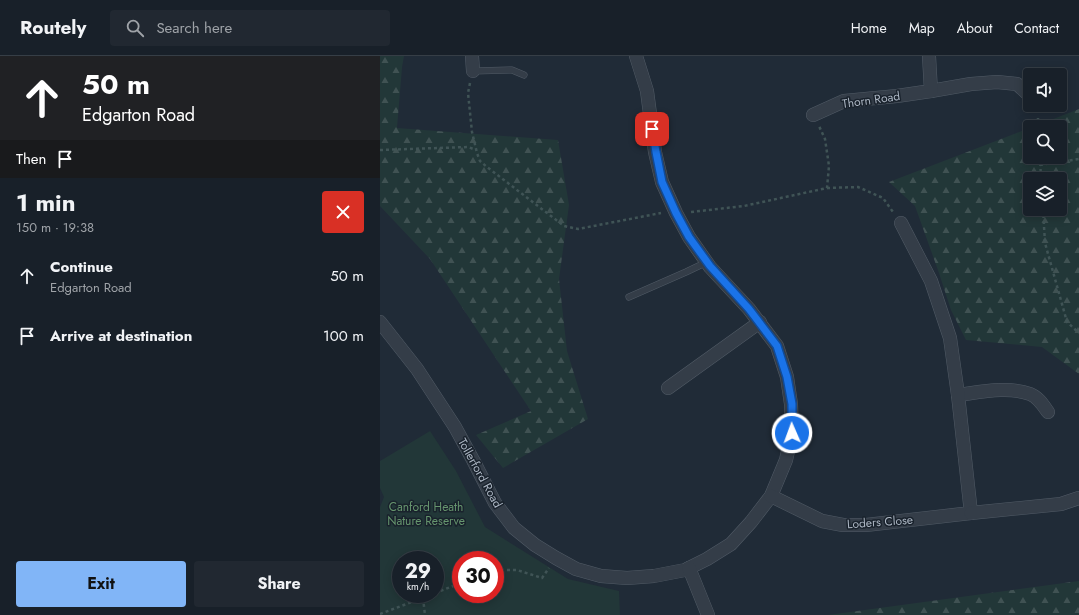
<!DOCTYPE html>
<html lang="en">
<head>
<meta charset="utf-8">
<style>
	:root { --surface:#182029; --page:#212831; --text:#f1f3f6; --muted:#9fa3a8; --line:#363e46; --accent:#81b5f7 }
	body { margin:0; font-family:Jost,sans-serif; background:var(--page); color:var(--text); height:100vh; display:flex; flex-direction:column; font-size:15px; white-space:nowrap }
	* { box-sizing:border-box; margin:0 }
	p { font-size:13px; color:var(--muted) }
	.icon { flex:none; width:22px; height:22px; fill:none; stroke:currentColor; stroke-width:2; stroke-linecap:round; stroke-linejoin:round }
	.map { position:relative; flex:1; overflow:hidden }
	.drawer { display:flex; flex-direction:column; background:var(--surface); width:380px }
	.drawer>* { flex:none }
	.guide { background:#202124; color:#fff; overflow:hidden }
	.fabs { position:absolute; left:643px; top:12px; display:grid; gap:8px }
	.fabs a { display:grid; place-items:center; width:44px; height:44px; border-radius:4px; background:var(--surface); box-shadow:0 2px 10px #0003,0 0 0 1px var(--line); font-size:20px }
	.speed { position:absolute; left:12px; top:495px; display:flex; gap:8px; font-size:20px; font-weight:700; text-align:center }
	.speed>* { display:grid; place-content:center; width:52px; height:52px; border-radius:50%; background:var(--surface); box-shadow:0 2px 10px #0003,0 0 0 1px var(--line); line-height:1 }
	.speed small { font-size:10px; font-weight:400 }
	.speed .limit { border:6px solid #d22; background:#fff; color:#111 }
	.pin { position:absolute; display:grid; place-items:center; width:34px; height:34px; color:#fff; margin:-17px; border-radius:8px; box-shadow:0 2px 6px #0006 }
	.me { position:absolute; width:44px; margin:-22px; rotate:358deg; stroke-linejoin:round; filter:drop-shadow(0 0 3px #0008) }
	.turn { display:flex; align-items:center; gap:14px; height:84px; padding:0 16px; font-size:18px }
	.turn .icon { width:52px; height:52px; stroke-width:2.5 }
	.turn b { display:block; font-size:28px; line-height:34px }
	.then { display:flex; align-items:center; height:38px; padding:0 16px; background:#0003; gap:8px; font-size:15px }
	.round { display:grid; place-items:center; flex:none; width:42px; height:42px; border-radius:4px; background:var(--page) }
	.head { display:flex; align-items:center; justify-content:space-between; height:68px; padding:0 16px }
	h1 { font-size:24px; font-weight:700; line-height:30px }
	.primary-button { display:flex; gap:8px; margin-top:auto; padding:8px 16px }
	.primary-button a { flex:1; height:46px; border-radius:4px; background:var(--accent); color:#111; font-size:16px; font-weight:700; line-height:46px; text-align:center }
	.primary-button a+a { background:var(--page); color:var(--text) }
	ul { padding:0; list-style:none }
	li { display:flex; align-items:center; gap:12px; height:60px; padding:0 16px }
	li div { flex:1 }
	li b { display:block; font-size:15px }
	li em { font-style:normal }
	header { display:flex; align-items:center; gap:24px; box-sizing:border-box; height:56px; padding:0 20px; background:var(--surface); border-bottom:1px solid var(--line) }
	header strong { font-size:19px }
	nav { display:flex; gap:22px; margin-inline-start:auto; font-size:14px }
	.search { width:280px; height:36px; background:var(--page); display:flex; align-items:center; gap:10px; box-sizing:border-box; padding:0 14px; border-radius:4px; color:var(--muted); font-size:15px }
	main { display:flex; flex:1; min-height:0 }
	.map>svg:first-child { display:block }
	.green { fill:#223738; fill-rule:evenodd }
	.forest { fill:url(#forest-firs); fill-rule:evenodd }
	.lines { fill:none; stroke-linecap:round; stroke-linejoin:round }
	.service-casing { stroke:#515b66; stroke-width:7 }
	.minor-casing { stroke:#515b66; stroke-width:14 }
	.path { stroke:#405456; stroke-width:2.5; stroke-dasharray:3 3; stroke-linecap:butt }
	.service { stroke:#343d48; stroke-width:6 }
	.minor { stroke:#343d48; stroke-width:13 }
	.route-casing { stroke:#114b97; stroke-width:10 }
	.route { stroke:#1a73e8; stroke-width:7 }
	.labels { text-anchor:middle; dominant-baseline:central; stroke-width:3; stroke-linejoin:round; paint-order:stroke }
	.street-label { font-size:12px; fill:#aeb8c5; stroke:#19222c }
	.park-label { font-size:12px; fill:#66956e; stroke:#19222c }
</style>
</head>
<body>
<header>
<strong>Routely</strong>
<div class="search"><svg class="icon" aria-label="search" viewBox="0 0 24 24"><circle cx="10" cy="10" r="6"/><path d="M15 15l6 6"/></svg>Search here</div>
<nav><a>Home</a><a>Map</a><a>About</a><a>Contact</a></nav>
</header>
<main>
<section class="drawer">
<div class="guide">
<div class="turn"><svg class="icon" aria-label="ahead" viewBox="0 0 24 24"><path d="M12 20V5M6 11l6-6 6 6"/></svg><div><b>50 m</b>Edgarton Road</div></div>
<div class="then">Then<svg class="icon" aria-label="arrive" viewBox="0 0 24 24"><path d="M6 21V4h12l-3 4 3 4H6"/></svg></div>
</div>
<div class="head"><div><h1>1 min</h1><p>150 m · 19:38</p></div><a class="round" style="background:#d93025;color:#fff"><svg class="icon" aria-label="close" viewBox="0 0 24 24"><path d="M6 6l12 12M18 6L6 18"/></svg></a></div>
<ul>
<li><svg class="icon" aria-label="ahead" viewBox="0 0 24 24"><path d="M12 20V5M6 11l6-6 6 6"/></svg><div><b>Continue</b><p>Edgarton Road</p></div><em>50 m</em></li>
<li><svg class="icon" aria-label="arrive" viewBox="0 0 24 24"><path d="M6 21V4h12l-3 4 3 4H6"/></svg><div><b>Arrive at destination</b></div><em>100 m</em></li>
</ul>
<div class="primary-button"><a>Exit</a><a>Share</a></div>
</section>
<div class="map">
<svg width="699" height="559" viewBox="0 0 699 559">
	<defs>
		<pattern id="forest-firs" width="22" height="20" patternUnits="userSpaceOnUse"><rect width="22" height="20" fill="#223738"/><path d="M5 1l3.5 6h-7zM16 11l3.5 6h-7z" fill="#405253"/></pattern>
	</defs>
	<rect width="100%" height="100%" fill="#202b37"/>
	<path class="green" d="M50,375L76,415L105,471L188,523L239,535L240,559H0V451L4,441L0,432V405ZM21,504H55V538H21ZM81,504H115V538H81Z"/>
	<g class="forest">
		<polygon points="0,0 24,0 22,11 17,72 178,84 189,149 179,223 187,295 208,363 123,412 96,379 151,355 50,203 0,150"/>
		<path d="M699,53V318L662,291L586,284L571,254L559,217L535,150L509,126L650,72V101H680V71H653ZM650,123H680V153H650Z"/>
		<polygon points="699,525 699,559 448,559"/>
	</g>
	<g class="lines">
		<defs>
			<g id="service">
				<polyline points="93,15 132,14 144,19"/>
				<polyline points="249,241 306,216 327,206"/>
			</g>
			<g id="minor">
				<polyline points="92,0 93,15"/>
				<polyline points="551,35 591,28 617,26 637,28 650,40"/>
				<polyline points="657,49 657,50"/>
				<polyline points="433,59 464,45 517,40 551,35 549,0"/>
				<polyline points="0,266 37,313 75,371 93,404 115,447 134,472 155,489 176,502 196,513 221,520 247,522 274,520 305,514 327,503 351,488 371,466 391,440 406,404 412,377 411,348 407,321 397,290 369,253 330,211 309,181 296,157 282,126 275,96 267,35 256,0"/>
				<polyline points="288,332 380,266"/>
				<path d="M578,339C601,336 629,330 650,338C658,341 663,349 668,356"/>
				<polyline points="391,440 442,465 463,469 486,469 591,457 578,339 570,282 551,225 521,167"/>
				<polyline points="591,457 681,448 699,442"/>
				<polyline points="309,512 328,559"/>
			</g>
		</defs>
		<use href="#service" class="service-casing"/>
		<use href="#minor" class="minor-casing"/>
		<g class="path">
			<polyline points="90,27 88,37 92,76 97,97 100,105 107,111 184,170 198,173 281,157"/>
			<polyline points="658,62 658,71"/>
			<polyline points="0,94 88,91 96,94"/>
			<polyline points="660,101 661,123"/>
			<polyline points="660,109 699,103"/>
			<polyline points="447,132 478,131 503,142 513,156"/>
			<polyline points="663,153 665,187 687,266 699,277"/>
			<polyline points="311,156 364,150 447,132 449,110 445,83 439,70"/>
			<polyline points="115,514 137,514 162,522 169,512"/>
			<polyline points="55,537 81,527"/>
			<polyline points="43,542 45,559"/>
			<polyline points="0,558 53,538"/>
		</g>
		<use href="#service" class="service"/>
		<use href="#minor" class="minor"/>
	</g>
	<g class="lines">
		<defs>
			<polyline id="route" points="272,73 276,96 282,126 296,157 309,181 330,210 369,253 397,290 407,321 412,348 412,377"/>
		</defs>
		<use href="#route" class="route-casing"/>
		<use href="#route" class="route"/>
	</g>
	<g class="labels">
		<g class="street-label">
			<text transform="translate(491 44) rotate(-8)">Thorn Road</text>
			<text transform="translate(100 417) rotate(61)">Tollerford Road</text>
			<text transform="translate(500 466) rotate(-4)">Loders Close</text>
		</g>
		<g class="park-label">
			<text x="46" y="451">Canford Heath<tspan x="46" dy="14">Nature Reserve</tspan></text>
		</g>
	</g>
</svg>
<div class="fabs">
<a><svg class="icon" aria-label="sound" viewBox="0 0 24 24"><path d="M4 9h4l5-4v14l-5-4H4zM17 9q2 3 0 6"/></svg></a>
<a><svg class="icon" aria-label="search" viewBox="0 0 24 24"><circle cx="10" cy="10" r="6"/><path d="M15 15l6 6"/></svg></a>
<a><svg class="icon" aria-label="layers" viewBox="0 0 24 24"><path d="M12 4l9 5-9 5-9-5zM3 14l9 5 9-5"/></svg></a>
</div>
<div class="speed"><div>29<small>km/h</small></div><div class="limit">30</div></div>
<div class="pin" style="left:272px;top:73px;background:#d93025"><svg class="icon" aria-label="arrive" viewBox="0 0 24 24"><path d="M6 21V4h12l-3 4 3 4H6"/></svg></div>
<svg class="me" style="left:412px;top:377px" viewBox="-20 -20 40 40"><circle r="17" fill="#1a73e8" stroke="#fff" stroke-width="3"/><path d="M0-11L8 9 0 5-8 9z" fill="#fff"/></svg>
</div>
</main>
</body>
</html>
